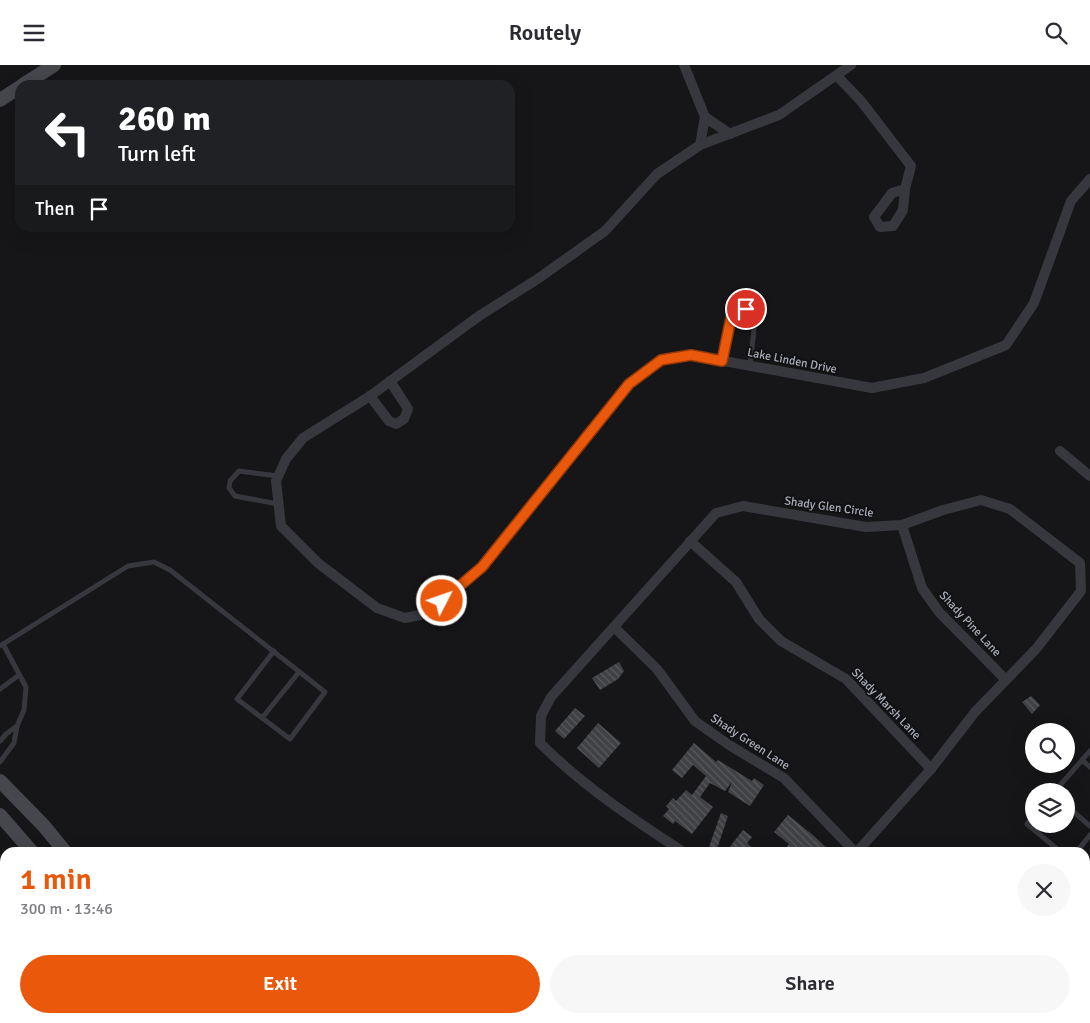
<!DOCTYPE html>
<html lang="en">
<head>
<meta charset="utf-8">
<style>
	:root { --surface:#fff; --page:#f7f7f7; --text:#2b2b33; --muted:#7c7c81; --accent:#ea580c }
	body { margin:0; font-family:Signika,sans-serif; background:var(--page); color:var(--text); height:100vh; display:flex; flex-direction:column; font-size:19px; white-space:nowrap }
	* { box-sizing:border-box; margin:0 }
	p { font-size:16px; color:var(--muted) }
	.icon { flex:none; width:28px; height:28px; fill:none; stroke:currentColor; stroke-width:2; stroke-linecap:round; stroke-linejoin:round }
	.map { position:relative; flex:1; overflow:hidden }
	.side { position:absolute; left:0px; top:782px; width:1090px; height:176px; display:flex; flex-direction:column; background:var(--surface); border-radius:15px 15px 0 0; box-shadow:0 5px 20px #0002 }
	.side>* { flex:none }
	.hud { position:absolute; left:15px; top:15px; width:500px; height:152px; border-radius:15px; box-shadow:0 5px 20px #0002; background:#202124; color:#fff; overflow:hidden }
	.buttons { position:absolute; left:1025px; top:658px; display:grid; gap:10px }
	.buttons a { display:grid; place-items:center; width:50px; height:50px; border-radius:50%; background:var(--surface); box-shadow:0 5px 20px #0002; font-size:25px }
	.pin { position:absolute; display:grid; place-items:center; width:42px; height:42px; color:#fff; margin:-21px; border:2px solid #fff; border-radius:50%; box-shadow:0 1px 5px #0007 }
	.me { position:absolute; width:55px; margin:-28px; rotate:49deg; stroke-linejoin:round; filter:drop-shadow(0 0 4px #0008) }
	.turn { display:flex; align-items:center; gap:18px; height:105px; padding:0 20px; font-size:22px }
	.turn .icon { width:65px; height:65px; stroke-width:2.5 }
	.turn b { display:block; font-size:35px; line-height:42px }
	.then { display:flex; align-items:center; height:48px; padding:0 20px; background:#0003; gap:10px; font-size:19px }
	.round { display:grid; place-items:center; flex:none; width:52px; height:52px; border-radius:26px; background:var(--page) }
	.head { display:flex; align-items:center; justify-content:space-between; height:85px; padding:0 20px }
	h1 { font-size:30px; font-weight:600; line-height:38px; color:var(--accent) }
	.cta { display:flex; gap:10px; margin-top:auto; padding:10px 20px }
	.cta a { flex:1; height:58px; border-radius:30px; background:var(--accent); color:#fff; font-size:20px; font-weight:600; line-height:58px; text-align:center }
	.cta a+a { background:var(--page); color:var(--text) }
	header { display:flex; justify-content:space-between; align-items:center; height:65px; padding:0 20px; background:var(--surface); font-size:22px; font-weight:600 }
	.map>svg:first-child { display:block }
	.building { fill:url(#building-back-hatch) }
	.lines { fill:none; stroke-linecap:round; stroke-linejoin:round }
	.service { stroke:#37383d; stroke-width:5 }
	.minor { stroke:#37383d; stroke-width:10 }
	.secondary { stroke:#45474d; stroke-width:14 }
	.route-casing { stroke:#983908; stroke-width:12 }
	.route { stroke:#ea580c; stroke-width:9 }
	.labels { text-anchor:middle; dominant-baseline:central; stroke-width:4; stroke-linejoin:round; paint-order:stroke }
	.street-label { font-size:12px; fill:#a8adb8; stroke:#111113 }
</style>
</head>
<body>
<header><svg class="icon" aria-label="menu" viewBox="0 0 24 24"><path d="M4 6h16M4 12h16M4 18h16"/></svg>Routely<svg class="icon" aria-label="search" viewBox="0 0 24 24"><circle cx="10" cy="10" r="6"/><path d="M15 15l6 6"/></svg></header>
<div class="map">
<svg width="1090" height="958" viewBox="0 0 1090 958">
	<defs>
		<pattern id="building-back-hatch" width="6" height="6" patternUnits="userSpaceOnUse" patternTransform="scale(1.25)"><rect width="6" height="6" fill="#404145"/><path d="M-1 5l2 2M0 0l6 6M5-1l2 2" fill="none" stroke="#595a5e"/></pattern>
	</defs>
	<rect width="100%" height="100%" fill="#161618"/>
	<g class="building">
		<polygon points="619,597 624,606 618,614 600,625 592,613"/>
		<polygon points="1031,631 1040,640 1032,649 1022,637"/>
		<polygon points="575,643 585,651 564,674 555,666"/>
		<polygon points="598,658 621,678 599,703 577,683"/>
		<polygon points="694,678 716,697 718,695 752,716 754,713 764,720 750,741 728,727 732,717 725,726 710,718 700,732 713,742 692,769 675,756 673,759 663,751 669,744 666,741 673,733 676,736 686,725 692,730 706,711 693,700 682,713 672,705"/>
		<polygon points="721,748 728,751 717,784 709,782"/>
		<polygon points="788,750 814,771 832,788 782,788 789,779 774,767"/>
		<polygon points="743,765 752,772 747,778 758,788 725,788"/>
	</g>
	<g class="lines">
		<g class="service">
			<polyline points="723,296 731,253 735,248 746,244 751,247 755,256 750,300"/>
			<polyline points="278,411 239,406 230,416 229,423 235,431 278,439"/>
			<polyline points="3,579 26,622 24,645 17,661"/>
			<polyline points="0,581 128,501 154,497 170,505 325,627 290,674 237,634 274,586"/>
			<polyline points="0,624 19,610"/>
			<polyline points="262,653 299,607"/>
			<polyline points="0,676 6,669 17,661 14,678 0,697"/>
			<polyline points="1082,695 1090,702"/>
			<polyline points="1055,726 1090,686"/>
			<polyline points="1066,740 1090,761"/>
			<polyline points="1034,751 1027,759 1062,788"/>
			<polyline points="1076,788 1090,770"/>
			<polyline points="1085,807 1090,811"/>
			<polyline points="291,954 296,958"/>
			<polyline points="390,954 395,958"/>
			<polyline points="547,954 552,958"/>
			<polyline points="209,958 213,954"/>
			<polyline points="230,958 233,954"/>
			<polyline points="416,958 420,954"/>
			<polyline points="520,958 523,954"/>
		</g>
		<g class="minor">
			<polyline points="684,0 705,52"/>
			<polyline points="851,0 779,50 700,80 657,109 605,166 539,213 479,251 370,331 303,373 286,394 276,416 281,461 318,498 377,543 405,553 430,548 481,502 629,319 661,295 691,290 872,323 924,313 1006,280 1034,238 1071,136 1090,114"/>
			<polyline points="837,11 861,36 911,101 905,124 892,128 874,152 880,162 893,161 903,145 905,124"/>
			<polyline points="700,80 705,52 730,69"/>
			<polyline points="370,331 389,356 396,359 404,354 408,344 390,316"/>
			<polyline points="1060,386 1090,411"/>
			<polyline points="902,460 922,523 939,547 1006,615"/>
			<polyline points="690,476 736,517 759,554 781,576 846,614 931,704"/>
			<polyline points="614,562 657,604 695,656 729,680 784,713 856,788"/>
			<path d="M685,788C634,755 583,721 540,678L541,651L551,632L716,448L743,441L866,462L902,460L943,445L981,435L1010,444L1080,498L1081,526L1036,584L975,647L931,704L856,788"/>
			<polyline points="1085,930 1090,937 1085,944"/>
			<polyline points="904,954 909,958"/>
			<polyline points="1075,958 1078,954"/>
		</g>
		<g class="secondary">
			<polyline points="23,20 54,0"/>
			<polyline points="0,35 20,22"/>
			<polyline points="0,716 44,761 66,788"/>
			<polyline points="0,750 33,788"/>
			<polyline points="152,954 155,958"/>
			<polyline points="181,954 184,958"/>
		</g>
	</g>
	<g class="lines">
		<defs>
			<polyline id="route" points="442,536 482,502 629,319 661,295 691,290 722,296 731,253 735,248 746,244"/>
		</defs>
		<use href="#route" class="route-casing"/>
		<use href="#route" class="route"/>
	</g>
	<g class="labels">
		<g class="street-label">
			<text transform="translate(792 296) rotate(11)">Lake Linden Drive</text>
			<text transform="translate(829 442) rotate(8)">Shady Glen Circle</text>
			<text transform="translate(970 559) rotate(47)">Shady Pine Lane</text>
			<text transform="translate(886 639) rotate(46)">Shady Marsh Lane</text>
			<text transform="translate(750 677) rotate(33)">Shady Green Lane</text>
		</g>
	</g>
</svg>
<div class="buttons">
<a><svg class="icon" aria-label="search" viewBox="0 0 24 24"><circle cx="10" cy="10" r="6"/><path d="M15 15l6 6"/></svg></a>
<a><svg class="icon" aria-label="layers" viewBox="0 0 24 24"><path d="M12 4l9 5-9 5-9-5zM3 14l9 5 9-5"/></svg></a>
</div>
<div class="pin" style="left:746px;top:244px;background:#d93025"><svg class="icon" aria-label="arrive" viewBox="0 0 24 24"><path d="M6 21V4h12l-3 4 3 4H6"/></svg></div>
<svg class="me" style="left:442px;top:536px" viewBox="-20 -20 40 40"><circle r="17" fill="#ea580c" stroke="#fff" stroke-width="3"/><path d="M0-11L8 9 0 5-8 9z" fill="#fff"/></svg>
<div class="hud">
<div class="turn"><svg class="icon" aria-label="left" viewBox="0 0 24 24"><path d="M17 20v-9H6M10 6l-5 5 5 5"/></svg><div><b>260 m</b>Turn left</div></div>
<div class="then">Then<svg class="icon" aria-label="arrive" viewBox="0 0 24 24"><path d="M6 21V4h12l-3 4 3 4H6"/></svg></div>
</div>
<section class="side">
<div class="head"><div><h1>1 min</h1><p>300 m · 13:46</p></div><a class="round"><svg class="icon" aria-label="close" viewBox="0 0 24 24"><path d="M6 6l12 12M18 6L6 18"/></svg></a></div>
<div class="cta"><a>Exit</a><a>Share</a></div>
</section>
</div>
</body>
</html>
